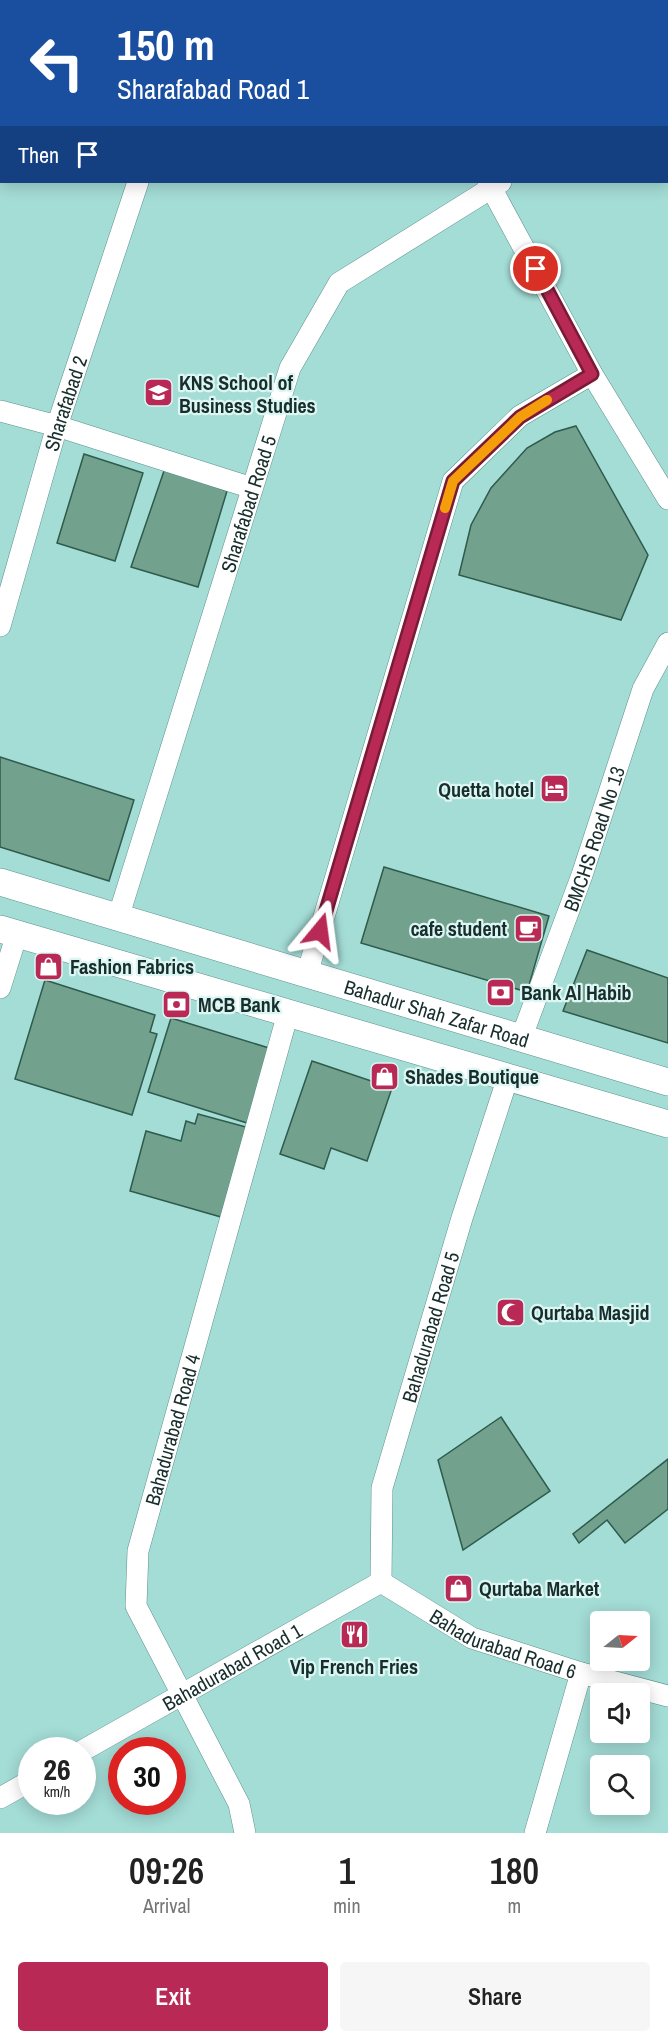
<!DOCTYPE html>
<html lang="en">
<head>
<meta charset="utf-8">
<style>
	:root { --surface:#fff; --page:#f6f6f6; --text:#222; --muted:#767676; --accent:#b82955 }
	body { margin:0; font-family:"Archivo Narrow",sans-serif; background:var(--page); color:var(--text); height:100vh; display:flex; flex-direction:column; font-size:22px; white-space:nowrap }
	* { box-sizing:border-box; margin:0 }
	p { font-size:20px; color:var(--muted) }
	.icon { flex:none; width:33px; height:33px; fill:none; stroke:currentColor; stroke-width:2; stroke-linecap:round; stroke-linejoin:round }
	.map { position:relative; height:1833px; overflow:hidden }
	.side { display:flex; flex-direction:column; background:var(--surface); flex:1 }
	.side>* { flex:none }
	.guide { position:absolute; left:0px; top:0px; width:669px; height:183px; box-shadow:0 3px 15px #0003; background:#1a4fa0; color:#fff; overflow:hidden }
	.needle { width:39px; rotate:72deg }
	.tools { position:absolute; left:590px; top:1611px; display:grid; gap:12px }
	.tools a { display:grid; place-items:center; width:60px; height:60px; border-radius:6px; background:var(--surface); box-shadow:0 3px 15px #0003; font-size:30px }
	.speed { position:absolute; left:18px; top:1737px; display:flex; gap:12px; font-size:30px; font-weight:700; text-align:center }
	.speed>* { display:grid; place-content:center; width:78px; height:78px; border-radius:50%; background:var(--surface); box-shadow:0 3px 15px #0003; line-height:1 }
	.speed small { font-size:15px; font-weight:400 }
	.speed .limit { border:9px solid #d22; background:#fff; color:#111 }
	.pin { position:absolute; display:grid; place-items:center; width:51px; height:51px; color:#fff; margin:-26px; border:3px solid #fff; border-radius:50%; box-shadow:0 2px 6px #0007 }
	.me { position:absolute; width:66px; margin:-33px; rotate:16deg; stroke-linejoin:round; filter:drop-shadow(0 0 4px #0008) }
	.turn { display:flex; align-items:center; gap:21px; height:126px; padding:0 18px; font-size:27px }
	.turn .icon { width:78px; height:78px; stroke-width:2.5 }
	.turn b { display:block; font-size:42px; line-height:51px }
	.then { display:flex; align-items:center; height:57px; padding:0 18px; background:#0003; gap:12px; font-size:22px }
	.eta { display:flex; justify-content:space-evenly; align-items:center; height:102px; text-align:center }
	.eta b { font-size:36px; font-weight:600; line-height:42px }
	.primary-button { display:flex; gap:12px; margin-top:auto; padding:12px 18px }
	.primary-button a { flex:1; height:69px; border-radius:6px; background:var(--accent); color:#fff; font-size:24px; font-weight:600; line-height:69px; text-align:center }
	.primary-button a+a { background:var(--page); color:var(--text) }
	.map>svg:first-child { display:block }
	.building { fill:#72a18e; stroke:#2e5b4b; stroke-width:1.5 }
	.lines { fill:none; stroke-linecap:round; stroke-linejoin:round }
	.minor-casing { stroke:#5c918c; stroke-width:22 }
	.tertiary-casing { stroke:#5c918c; stroke-width:28 }
	.minor { stroke:#fff; stroke-width:21 }
	.tertiary { stroke:#fff; stroke-width:27 }
	.route-casing { stroke:#781b37; stroke-width:15 }
	.route { stroke:#b82955; stroke-width:10 }
	.slow { stroke:#f59e0b; stroke-width:10 }
	.labels { text-anchor:middle; dominant-baseline:central; stroke-width:4.5; stroke-linejoin:round; paint-order:stroke }
	.poi-label { font-size:20px; font-weight:bold; fill:#172e2c; stroke:#dbf6f3; text-anchor:start }
	.street-label { font-size:20px; fill:#172e2c; stroke:#dbf6f3 }
</style>
</head>
<body>
<div class="map">
<svg width="668" height="1833" viewBox="0 0 668 1833">
	<rect width="100%" height="100%" fill="#a4dcd6"/>
	<g class="building">
		<polygon points="576,426 648,555 621,620 459,575 471,525 491,488 527,448 555,432"/>
		<polygon points="84,454 143,473 115,561 57,543"/>
		<polygon points="165,468 227,491 198,587 131,567"/>
		<polygon points="0,757 134,800 109,881 0,847"/>
		<polygon points="384,867 549,916 527,992 361,943"/>
		<polygon points="587,950 668,978 668,1043 563,1011"/>
		<polygon points="45,980 155,1015 150,1032 157,1034 132,1115 15,1079"/>
		<polygon points="171,1018 269,1048 247,1123 148,1092"/>
		<polygon points="312,1061 392,1088 367,1161 331,1148 324,1169 280,1154"/>
		<polygon points="198,1114 246,1127 221,1217 130,1191 146,1131 181,1141 186,1121 195,1124"/>
		<polygon points="501,1417 550,1491 463,1550 438,1460"/>
		<polygon points="668,1459 668,1509 625,1543 607,1520 579,1543 573,1534"/>
	</g>
	<g class="lines">
		<defs>
			<g id="minor">
				<polyline points="389,0 390,2"/>
				<polyline points="337,2 339,0"/>
				<polyline points="488,182 592,374 668,499"/>
				<polyline points="0,411 57,426 252,488"/>
				<path id="s1" d="M0,626L57,426L138,182"/>
				<path id="s2" d="M118,918L290,368L339,283L501,182"/>
				<polyline points="307,974 453,481 520,416 592,374"/>
				<polyline points="0,988 17,934"/>
				<path id="s3" d="M522,1036L582,875L643,689L668,643"/>
				<path id="s4" d="M381,1582L382,1488L462,1218L508,1077"/>
				<path id="s5" d="M381,1582L472,1638L581,1673L668,1696"/>
				<path id="s6" d="M82,1751L381,1582"/>
				<polyline points="0,1798 32,1780"/>
				<path id="s7" d="M245,1833L239,1804L136,1606L138,1551L288,1013"/>
				<polyline points="535,1833 581,1673"/>
			</g>
			<g id="tertiary">
				<path id="s8" d="M0,882L668,1082"/>
				<polyline points="0,929 668,1124"/>
			</g>
		</defs>
		<use href="#minor" class="minor-casing"/>
		<use href="#tertiary" class="tertiary-casing"/>
		<use href="#minor" class="minor"/>
		<use href="#tertiary" class="tertiary"/>
	</g>
	<g class="lines">
		<defs>
			<polyline id="route" points="320,931 453,481 520,417 592,374 536,269"/>
		</defs>
		<use href="#route" class="route-casing"/>
		<use href="#route" class="route"/>
		<polyline class="slow" points="445,508 453,481 520,417 547,400"/>
	</g>
	<defs>
		<symbol id="school-square" viewBox="-11 -11 22 22"><rect x="-9" y="-9" width="18" height="18" rx="4" fill="#b82955" stroke="#dbf6f3"/><path d="M0-5L7-2L0 1L-7-2ZM-4 1L0 2.5L4 1V4Q0 6-4 4Z" fill="#fff"/></symbol>
		<symbol id="hotel-square" viewBox="-11 -11 22 22"><rect x="-9" y="-9" width="18" height="18" rx="4" fill="#b82955" stroke="#dbf6f3"/><path d="M-6-4.5h1.5V1H6V5H4.5V3h-9V5H-6ZM-4 0a1.8 1.8 0 1 1 3.6 0ZM.5 0V-2.5h3Q6-2.5 6 0Z" fill="#fff"/></symbol>
		<symbol id="cafe-square" viewBox="-11 -11 22 22"><rect x="-9" y="-9" width="18" height="18" rx="4" fill="#b82955" stroke="#dbf6f3"/><path d="M-5.5-4.5H6V0H3Q3 3.5 0 3.5H-2.5Q-5.5 3.5-5.5 0ZM3-3.2v2h1.7v-2ZM-6 4.5H4V6H-6Z" fill="#fff"/></symbol>
		<symbol id="shop-square" viewBox="-11 -11 22 22"><rect x="-9" y="-9" width="18" height="18" rx="4" fill="#b82955" stroke="#dbf6f3"/><path d="M-5-2.5h2.3a2.7 3.5 0 0 1 5.4 0H5L5.5 6h-11ZM-1.5-2.5h3a1.5 2.3 0 0 0-3 0Z" fill="#fff"/></symbol>
		<symbol id="bank-square" viewBox="-11 -11 22 22"><rect x="-9" y="-9" width="18" height="18" rx="4" fill="#b82955" stroke="#dbf6f3"/><path d="M-6-4H6V4H-6ZM0-2.3a2.3 2.3 0 1 0 0 4.6a2.3 2.3 0 1 0 0-4.6Z" fill="#fff"/></symbol>
		<symbol id="mosque-square" viewBox="-11 -11 22 22"><rect x="-9" y="-9" width="18" height="18" rx="4" fill="#b82955" stroke="#dbf6f3"/><path d="M3.5-4.9A6 6 0 1 0 3.5 4.9A5 5 0 1 1 3.5-4.9Z" fill="#fff"/></symbol>
		<symbol id="restaurant-square" viewBox="-11 -11 22 22"><rect x="-9" y="-9" width="18" height="18" rx="4" fill="#b82955" stroke="#dbf6f3"/><path d="M-5-6h1v4h1v-4h1v4h1v-4h1v5L-1.5 .5V6h-2V.5L-5-1ZM5-6V6H3V1.5H1.5Q1.5-4 5-6Z" fill="#fff"/></symbol>
	</defs>
	<g fill-rule="evenodd">
		<use href="#school-square" x="142" y="376" width="33" height="33"/>
		<use href="#hotel-square" x="538" y="772" width="33" height="33"/>
		<use href="#cafe-square" x="512" y="912" width="33" height="33"/>
		<use href="#shop-square" x="32" y="950" width="33" height="33"/>
		<use href="#bank-square" x="484" y="976" width="33" height="33"/>
		<use href="#bank-square" x="160" y="988" width="33" height="33"/>
		<use href="#shop-square" x="368" y="1060" width="33" height="33"/>
		<use href="#mosque-square" x="494" y="1296" width="33" height="33"/>
		<use href="#shop-square" x="442" y="1572" width="33" height="33"/>
		<use href="#restaurant-square" x="338" y="1618" width="33" height="33"/>
	</g>
	<g class="labels">
		<g class="poi-label">
			<text x="179" y="382">KNS School of<tspan x="179" dy="23">Business Studies</tspan></text>
			<text x="534" y="789" text-anchor="end">Quetta hotel</text>
			<text x="507" y="928" text-anchor="end">cafe student</text>
			<text x="70" y="966">Fashion Fabrics</text>
			<text x="521" y="992">Bank Al Habib</text>
			<text x="198" y="1004">MCB Bank</text>
			<text x="405" y="1076">Shades Boutique</text>
			<text x="531" y="1312">Qurtaba Masjid</text>
			<text x="479" y="1588">Qurtaba Market</text>
			<text x="354" y="1666" text-anchor="middle">Vip French Fries</text>
		</g>
		<g class="street-label">
			<text stroke="none"><textPath href="#s1" startOffset="232">Sharafabad 2</textPath></text>
			<text stroke="none"><textPath href="#s2" startOffset="434">Sharafabad Road 5</textPath></text>
			<text stroke="none"><textPath href="#s3" startOffset="210">BMCHS Road No 13</textPath></text>
			<text stroke="none"><textPath href="#s8" startOffset="456">Bahadur Shah Zafar Road</textPath></text>
			<text stroke="none"><textPath href="#s4" startOffset="262">Bahadurabad Road 5</textPath></text>
			<text stroke="none"><textPath href="#s7" startOffset="434">Bahadurabad Road 4</textPath></text>
			<text stroke="none"><textPath href="#s5" startOffset="138">Bahadurabad Road 6</textPath></text>
			<text stroke="none"><textPath href="#s6" startOffset="172">Bahadurabad Road 1</textPath></text>
		</g>
	</g>
</svg>
<div class="tools">
<a><svg class="needle" viewBox="-14 -14 28 28"><path d="M0-13l5 13h-10z" fill="#e53935"/><path d="M0 13l5-13h-10z" fill="#767676"/></svg></a>
<a><svg class="icon" aria-label="sound" viewBox="0 0 24 24"><path d="M4 9h4l5-4v14l-5-4H4zM17 9q2 3 0 6"/></svg></a>
<a><svg class="icon" aria-label="search" viewBox="0 0 24 24"><circle cx="10" cy="10" r="6"/><path d="M15 15l6 6"/></svg></a>
</div>
<div class="speed"><div>26<small>km/h</small></div><div class="limit">30</div></div>
<div class="pin" style="left:536px;top:269px;background:#d93025"><svg class="icon" aria-label="arrive" viewBox="0 0 24 24"><path d="M6 21V4h12l-3 4 3 4H6"/></svg></div>
<svg class="me" style="left:320px;top:931px" viewBox="-20 -20 40 40"><path d="M0-17L14 15 0 8-14 15z" fill="#b82955" stroke="#fff" stroke-width="4"/></svg>
<div class="guide">
<div class="turn"><svg class="icon" aria-label="left" viewBox="0 0 24 24"><path d="M17 20v-9H6M10 6l-5 5 5 5"/></svg><div><b>150 m</b>Sharafabad Road 1</div></div>
<div class="then">Then<svg class="icon" aria-label="arrive" viewBox="0 0 24 24"><path d="M6 21V4h12l-3 4 3 4H6"/></svg></div>
</div>
</div>
<section class="side">
<div class="eta">
<div><b>09:26</b><p>Arrival</p></div>
<div><b>1</b><p>min</p></div>
<div><b>180</b><p>m</p></div>
</div>
<div class="primary-button"><a>Exit</a><a>Share</a></div>
</section>
</body>
</html>
